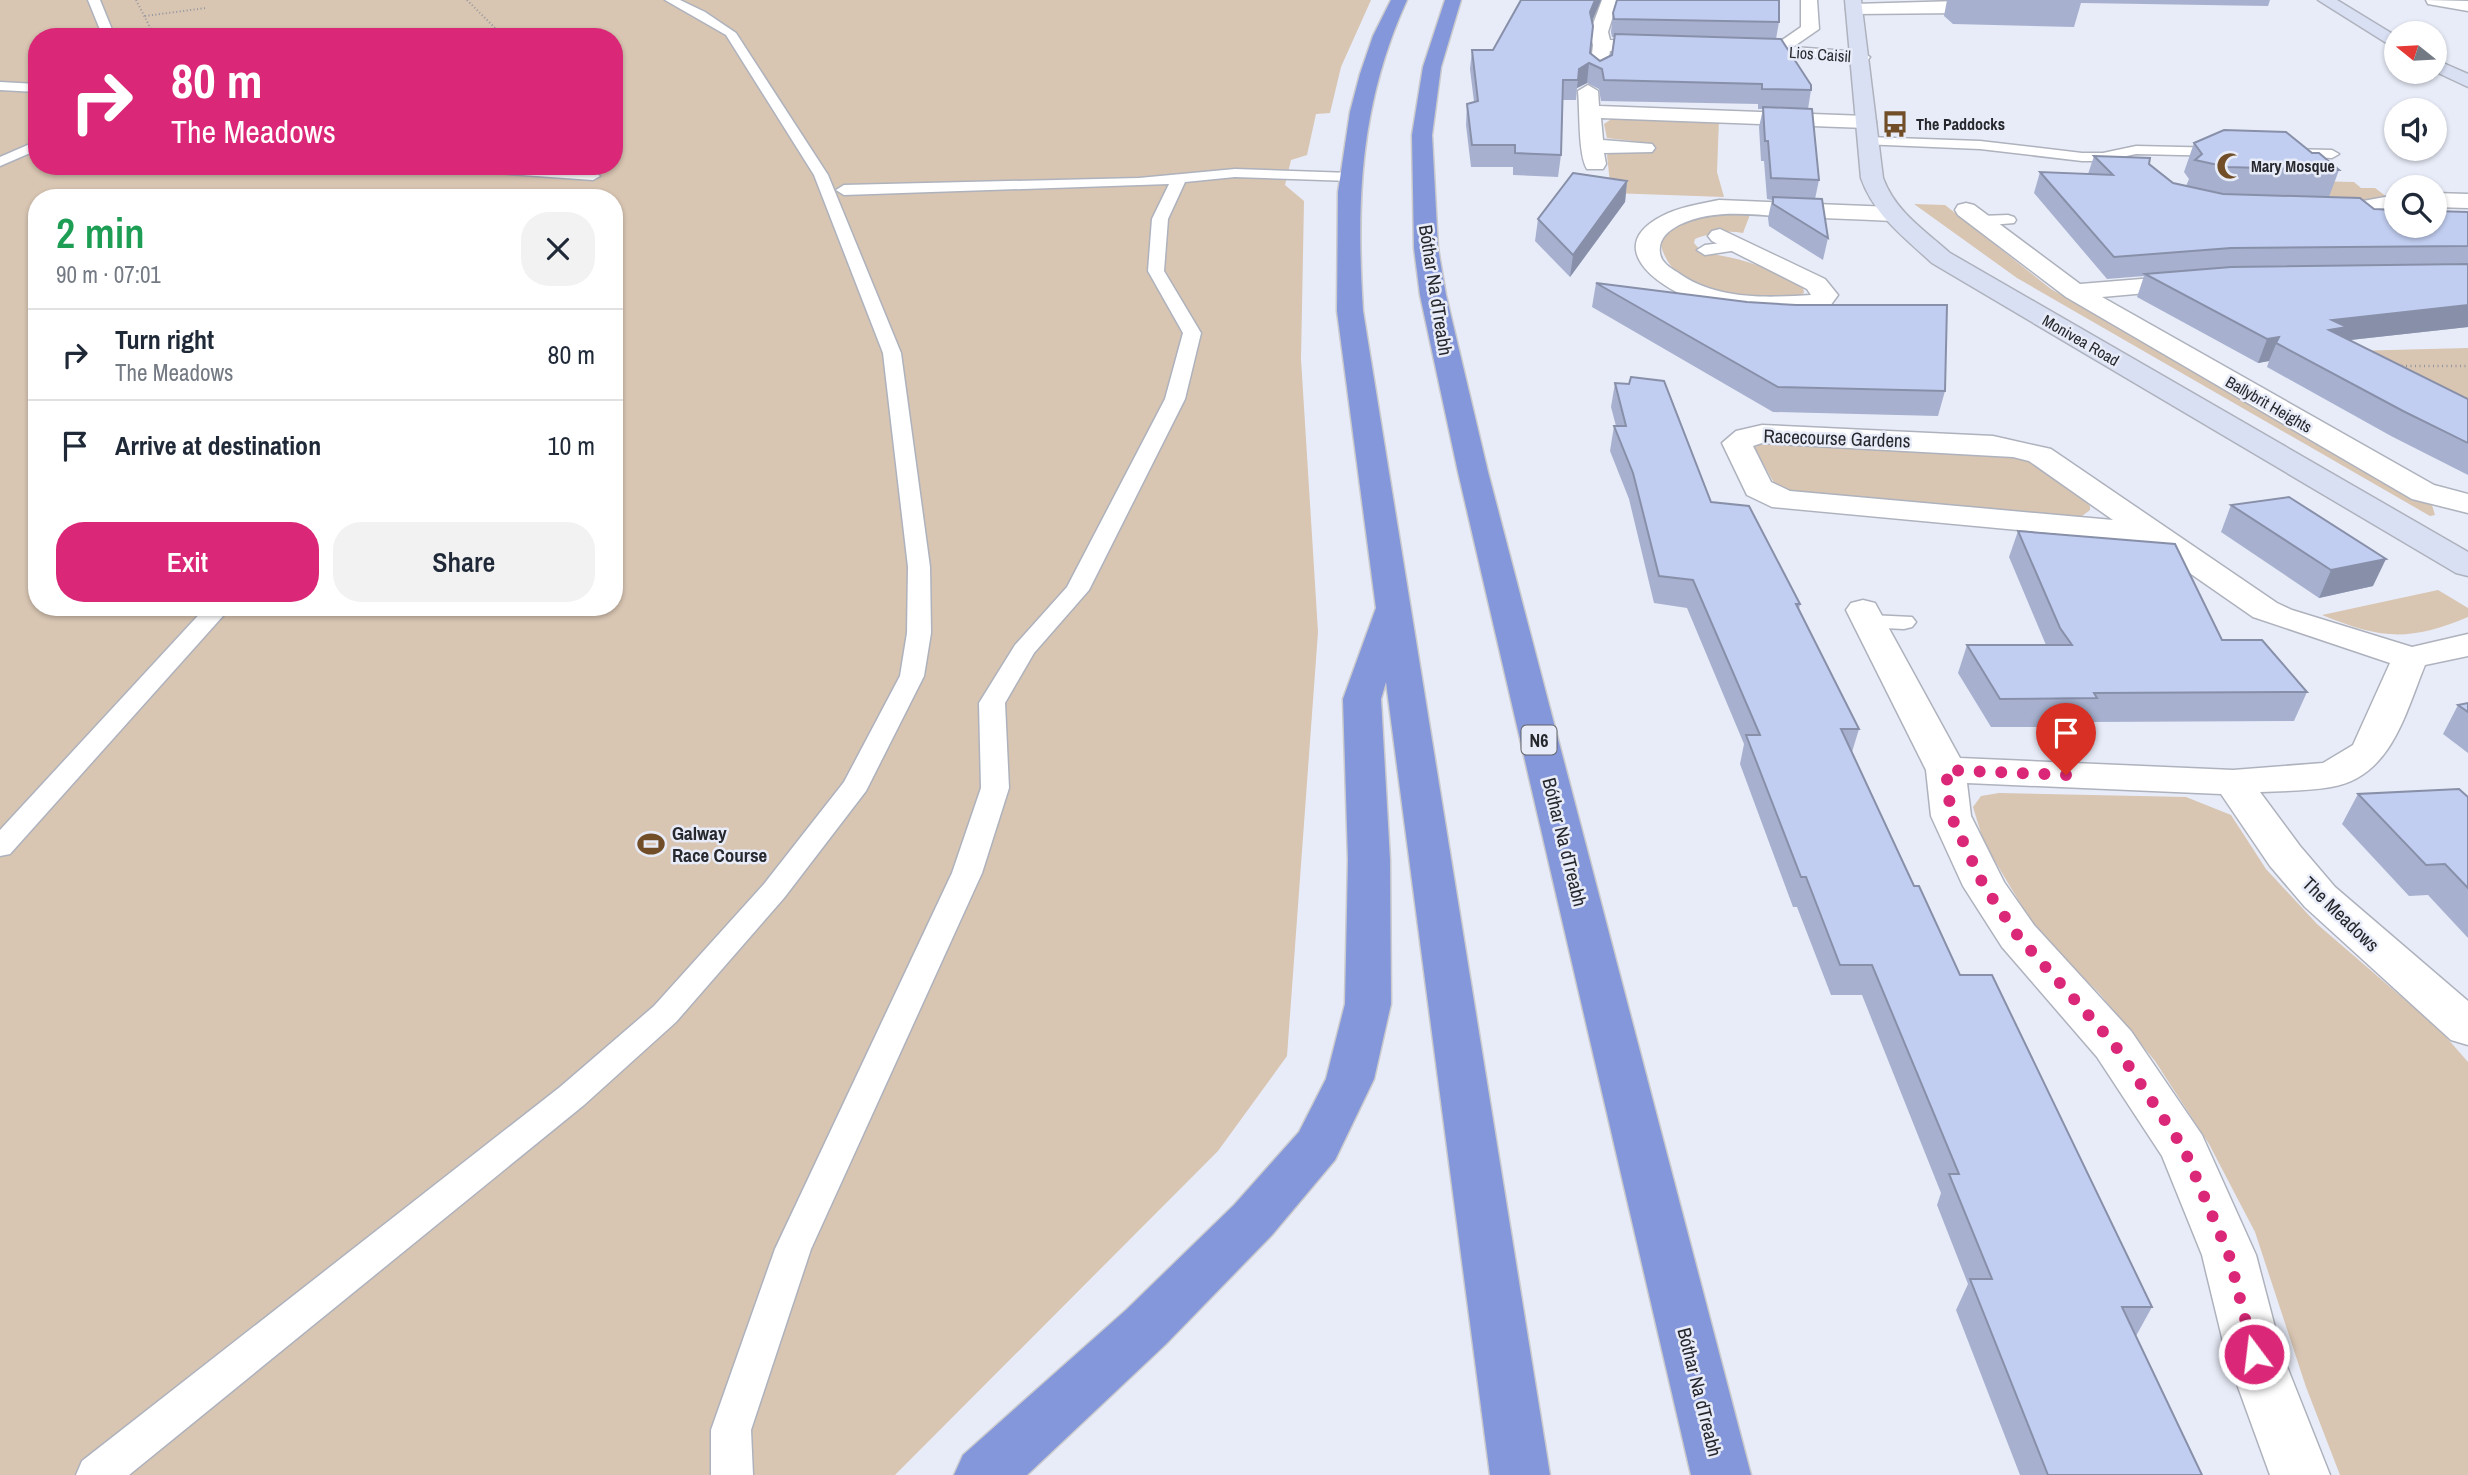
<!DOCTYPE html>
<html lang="en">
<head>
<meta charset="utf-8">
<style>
	:root { --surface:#fff; --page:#f2f2f3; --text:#1f2937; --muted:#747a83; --line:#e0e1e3; --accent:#db2777 }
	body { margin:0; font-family:"Archivo Narrow",sans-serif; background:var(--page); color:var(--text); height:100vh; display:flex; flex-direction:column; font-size:26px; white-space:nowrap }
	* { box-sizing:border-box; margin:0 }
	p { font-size:23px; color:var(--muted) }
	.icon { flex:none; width:38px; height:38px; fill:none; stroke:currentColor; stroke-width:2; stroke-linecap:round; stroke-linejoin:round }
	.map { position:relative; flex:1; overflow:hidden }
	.details { position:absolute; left:28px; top:189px; width:595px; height:427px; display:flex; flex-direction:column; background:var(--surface); border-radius:28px; box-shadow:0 2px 5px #0004 }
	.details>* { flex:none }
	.banner { position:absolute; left:28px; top:28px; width:595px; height:147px; border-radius:28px; box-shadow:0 2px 5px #0004; background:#db2777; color:#fff; overflow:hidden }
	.needle { width:46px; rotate:288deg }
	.fabs { position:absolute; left:2384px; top:21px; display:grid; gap:14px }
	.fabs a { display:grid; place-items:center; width:63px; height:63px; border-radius:50%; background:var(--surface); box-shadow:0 2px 5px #0004; font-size:35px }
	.pin { position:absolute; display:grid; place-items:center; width:60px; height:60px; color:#fff; margin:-72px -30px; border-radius:50% 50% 50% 0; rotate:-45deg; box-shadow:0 0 7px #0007 }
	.pin .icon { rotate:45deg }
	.me { position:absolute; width:77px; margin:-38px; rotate:345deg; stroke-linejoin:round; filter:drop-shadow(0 0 5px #0008) }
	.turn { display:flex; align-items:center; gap:24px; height:147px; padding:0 28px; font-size:32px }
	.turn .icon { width:91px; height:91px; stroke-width:2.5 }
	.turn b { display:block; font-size:49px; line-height:60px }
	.round { display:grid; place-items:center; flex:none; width:74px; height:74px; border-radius:28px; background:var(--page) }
	.head { display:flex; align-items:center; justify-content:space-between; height:119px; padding:0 28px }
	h1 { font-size:42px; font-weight:600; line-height:52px; color:#1e9e55 }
	.cta { display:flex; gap:14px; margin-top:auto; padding:14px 28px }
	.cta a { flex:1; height:80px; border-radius:28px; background:var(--accent); color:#fff; font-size:28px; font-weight:600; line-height:80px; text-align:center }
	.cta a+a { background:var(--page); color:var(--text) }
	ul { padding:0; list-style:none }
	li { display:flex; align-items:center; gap:21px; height:91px; padding:0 28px; border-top:2px solid var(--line) }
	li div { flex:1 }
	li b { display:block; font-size:26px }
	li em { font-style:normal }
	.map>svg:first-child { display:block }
	.green { fill:#d8c5b2; fill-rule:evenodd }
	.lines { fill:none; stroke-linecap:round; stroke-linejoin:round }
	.lane-casing { stroke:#aeb2bd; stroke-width:3 }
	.street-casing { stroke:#aeb2bd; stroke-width:3 }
	.secondary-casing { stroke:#aeb2bd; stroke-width:3 }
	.highway-casing { stroke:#cbcbcd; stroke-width:3 }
	.path-far1 { stroke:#93969f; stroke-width:2; stroke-dasharray:1 2.5; stroke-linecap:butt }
	.path { stroke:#93969f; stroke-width:2.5; stroke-dasharray:1 3.5; stroke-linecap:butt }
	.lane { fill:#fff; fill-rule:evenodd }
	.street { fill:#fff; fill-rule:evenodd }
	.secondary { fill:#dae0f4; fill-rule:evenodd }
	.highway { fill:#8497da; fill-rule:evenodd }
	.wall { fill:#a7b1cf }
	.shaded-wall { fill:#8890a9 }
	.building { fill:#c2cef1; stroke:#8890a9; stroke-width:2 }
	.route { stroke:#db2777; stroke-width:12; stroke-dasharray:0 21.6 }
	.labels { text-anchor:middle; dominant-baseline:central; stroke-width:5; stroke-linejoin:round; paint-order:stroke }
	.far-street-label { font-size:16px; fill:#27282d; stroke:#e8ecf8 }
	.far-poi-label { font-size:16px; font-weight:bold; fill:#27282d; stroke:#e8ecf8; text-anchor:start }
	.shield { fill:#e8ecf8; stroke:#61636a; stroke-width:2 }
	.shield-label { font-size:18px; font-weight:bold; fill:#27282d }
	.street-label { font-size:19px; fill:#27282d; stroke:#e8ecf8 }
	.poi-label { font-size:19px; font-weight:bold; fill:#27282d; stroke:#e8ecf8; text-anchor:start }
</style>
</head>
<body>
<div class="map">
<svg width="2468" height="1475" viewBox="0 0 2468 1475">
	<rect width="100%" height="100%" fill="#e8ecf8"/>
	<g class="green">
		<path d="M0,0H1371L1341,67L1330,113L1316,114L1307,155L1291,160L1285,185L1304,201L1301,359L1318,632L1287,1056L1218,1151L895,1475H0ZM37,37H614V166H37ZM37,198H614V607H37Z"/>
		<polygon points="1613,118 1719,119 1717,172 1724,197 1611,193 1607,155 1615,151 1651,151 1649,143 1607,138 1604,124"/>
		<polygon points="2312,181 2354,182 2361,188 2375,188 2387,197 2343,207"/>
		<polygon points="1914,204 1945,205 2051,289 2404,493 2432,505 2435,515 2430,516 2017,278"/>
		<path d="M1751,212L1743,233C1727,230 1710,233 1695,239L1694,243L1703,253C1740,257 1771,268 1803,287L1804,293C1793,300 1775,298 1762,297C1726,294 1676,291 1662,249C1659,238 1668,230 1677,225C1699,212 1727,213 1751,212Z"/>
		<polygon points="2468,348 2468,406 2351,351"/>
		<polygon points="1762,442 2023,458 2083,499 2090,506 2090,510 2078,519 1796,496 1777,488 1754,448"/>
		<path d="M2438,590L2468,608V617C2408,642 2381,639 2322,615Z"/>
		<polygon points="1999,793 2186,797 2231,815 2266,869 2317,924 2440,1030 2468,1062 2468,1475 2340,1475 2306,1387 2255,1232 2209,1144 2155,1061 2099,993 2038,933 1984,843 1973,807 1981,796"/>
	</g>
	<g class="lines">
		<defs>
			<g id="lane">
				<polygon points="88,0 100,0 115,37 103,37"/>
				<polygon points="665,0 680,0 705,12 736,33 828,175 901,353 930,567 931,633 924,676 866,791 784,898 676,1022 584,1105 129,1475 76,1475 82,1461 560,1087 654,1006 764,884 844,782 900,676 907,633 908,567 883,353 814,175 726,35"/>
				<polygon points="0,82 37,84 37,92 0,90"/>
				<polygon points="1867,137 1980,141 2082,153 2103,153 2136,146 2225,148 2232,152 2225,156 2136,154 2103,161 2082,161 1980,149 1862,144 1862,138"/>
				<polygon points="37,141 37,150 0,166 0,157"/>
				<polygon points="2285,149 2332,150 2339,154 2332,158 2280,156 2278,153 2280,150"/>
				<polygon points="446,166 518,166 593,172 600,176 593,180 453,170"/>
				<polygon points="1235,169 1351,173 1358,177 1351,181 1235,177 1185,182 1168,219 1164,271 1201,333 1185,399 1089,590 1034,653 1005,703 1009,788 982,873 811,1249 751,1430 753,1475 711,1475 711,1430 775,1249 952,873 981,788 979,703 1015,645 1067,587 1165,399 1183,333 1148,271 1152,219 1169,184 844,195 836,190 844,185 1139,178"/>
				<polygon points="2008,215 2014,217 2016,220 2014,223 1980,226 1972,221 1980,216"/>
				<polygon points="1738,241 1746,246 1744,249 1705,255 1697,250 1705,245"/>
				<polygon points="206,607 231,607 10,854 0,856 0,830"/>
				<polygon points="1870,615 1912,617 1916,622 1912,627 1904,629 1862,627 1858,622 1862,617"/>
			</g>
			<g id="street">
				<polygon points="1602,0 1618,0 1608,32 1610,40 1667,42 1676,47 1667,52 1610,51 1606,75 1592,75 1590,71 1593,45 1590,32"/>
				<polygon points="1801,0 1817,0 1819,29 1793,47 1861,52 1870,57 1867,61 1731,52 1728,48 1731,44 1775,45 1801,27"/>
				<polygon points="1993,0 2053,0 2045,5 1962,13 1854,14 1846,9 1854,4"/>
				<polygon points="2426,0 2468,1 2468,11 2428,4"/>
				<path d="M1588,85L1598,91L1599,106L1866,116L1873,118L1876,122L1873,126L1866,128L1601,118L1603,140L1652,144L1655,148L1652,152L1604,153L1606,164L1603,169H1587C1578,155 1580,109 1578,91Z"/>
				<polygon points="2434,193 2468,194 2468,208 2434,207"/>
				<path d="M2396,195V209C2368,214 2339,221 2310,214L2307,209L2310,204L2352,203Z"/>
				<path d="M1719,200L1892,207L1900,209L1903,214L1900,219L1892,221C1858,219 1824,218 1790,217C1754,215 1714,208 1679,225C1668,231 1658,239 1660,253C1661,262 1669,267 1677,272C1715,300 1766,298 1811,295L1807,289L1712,241L1708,236L1712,231L1720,229L1825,279L1838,295L1830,306L1821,309C1779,315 1732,314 1692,299C1655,285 1604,246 1662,216C1679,207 1700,204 1719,200Z"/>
				<polygon points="1966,203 1974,205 2080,284 2191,275 2200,277 2203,282 2200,287 2191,289 2102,297 2434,485 2468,494 2468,513 2412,499 2066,297 1958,215 1955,210 1958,205"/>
				<path d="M1762,425L1993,436L2051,449L2277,603L2292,610L2412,647L2468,634V656L2425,665C2405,714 2391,777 2331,787C2308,791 2284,791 2260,792L2300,846L2335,887L2468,1001V1045L2451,1040L2305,907L2270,866L2221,794L1967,783L1971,816L2004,882L2034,925L2131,1031L2202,1135L2256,1255L2282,1354L2330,1475H2270L2226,1354L2202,1255L2162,1156L2097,1057L2002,947L1963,886L1931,816L1926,770L1846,610L1851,603L1863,600L1875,603L1960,758L2233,770L2323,763L2353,745L2390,663L2253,617L2145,542L1772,507L1747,495L1722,443L1736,431ZM1762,443L2013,457L2029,461L2113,520L1790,491L1771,482L1753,446Z"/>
			</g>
			<g id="secondary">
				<path d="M1845,0H1861L1883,178C1895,211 1924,230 1950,253L2468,552V576L2456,573L1932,263C1904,237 1874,215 1861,178Z"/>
				<polygon points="2318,0 2337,0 2396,36 2396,49"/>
				<polygon points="2434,59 2468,74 2468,87 2434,71"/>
			</g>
			<g id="highway">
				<path d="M1391,0H1407C1360,103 1356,200 1363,311L1550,1475H1490L1386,682L1381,699L1390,860L1391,1004L1374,1079L1335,1160L1272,1235L1166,1344L1027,1475H954L963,1455L1126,1310L1234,1205L1299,1132L1326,1079L1345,1004L1348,860L1343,699L1376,608L1337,311L1338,192L1350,112L1360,74L1373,36Z"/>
				<polygon points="1445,0 1461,0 1441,67 1432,135 1438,248 1446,295 1488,472 1751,1475 1691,1475 1458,472 1420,295 1414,248 1412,135 1423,67"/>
			</g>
		</defs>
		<use href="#lane" class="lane-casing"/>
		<use href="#street" class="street-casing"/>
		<use href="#secondary" class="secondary-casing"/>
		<use href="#highway" class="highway-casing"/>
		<g class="path-far1">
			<polyline points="136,0 155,37"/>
			<polyline points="467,0 504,37"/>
			<polyline points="145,16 206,8"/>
			<polyline points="190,37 223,33"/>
		</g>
		<polyline class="path" points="2397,366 2468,366"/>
		<use href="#lane" class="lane"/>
		<use href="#street" class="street"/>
		<use href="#secondary" class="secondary"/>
		<use href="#highway" class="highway"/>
	</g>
	<g class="wall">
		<polygon points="1521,0 1601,0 1592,21 1590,53 1600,61 1612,55 1614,37 1612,37 1611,32 1613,13 1779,22 1776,39 1811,90 1808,109 1819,180 1815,199 1828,238 1823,260 1769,226 1768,218 1772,200 1767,199 1764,161 1761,161 1759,127 1763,109 1758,109 1758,104 1601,101 1599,89 1587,83 1577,88 1576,100 1563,100 1561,155 1558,177 1513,175 1513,167 1471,167 1466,125 1467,104 1474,102 1470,69 1472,50 1493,50"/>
		<polygon points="1947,0 2270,0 2268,6 2081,3 2074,27 1953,24 1944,16"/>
		<polygon points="2194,143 2312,153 2339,170 2329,197 2374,209 2468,212 2468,327 2350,340 2468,399 2468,475 2391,436 2267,367 2269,361 2258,363 2137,297 2144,276 2107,279 2034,193 2040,172 2088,174 2094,156 2149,164 2173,183 2186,186 2189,179 2184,172"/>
		<polygon points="1627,181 1625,202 1570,277 1535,241 1538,219"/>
		<polygon points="1596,283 1945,391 1938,416 1773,412 1592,307"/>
		<polygon points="1615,383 1711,502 1800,604 1799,609 1859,729 1852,752 1914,886 1960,975 2152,1307 2136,1336 2202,1475 2020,1475 1956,1310 1968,1284 1937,1205 1941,1193 1862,995 1831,995 1797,907 1793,907 1740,764 1744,744 1687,608 1654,603 1629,499 1610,451 1614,426 1616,426 1611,407"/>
		<polygon points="2231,505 2373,586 2319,598 2221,532"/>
		<polygon points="2018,531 2222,640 2307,692 2294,721 2088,722 2087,727 1991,727 1958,673 1967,645 2046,645 2009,557"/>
		<polygon points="2468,703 2468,753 2443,734 2458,705"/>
		<polygon points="2358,794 2468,797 2468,938 2428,895 2409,896 2342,824"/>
	</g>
	<g class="shaded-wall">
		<polygon points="1595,0 1601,0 1588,31 1590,12"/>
		<polygon points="1589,63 1587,83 1577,88 1579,69"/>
		<polygon points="1627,181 1625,202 1570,277 1573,255"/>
		<polygon points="2468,305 2468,327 2323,343 2332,320"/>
		<polygon points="2279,337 2269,361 2258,363 2267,339"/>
		<polygon points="2386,559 2373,586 2319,598 2331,570"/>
	</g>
	<g class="building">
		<polygon points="1521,0 1595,0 1590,12 1593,26 1590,53 1600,61 1612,55 1615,34 1781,39 1811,85 1811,90 1762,89 1762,84 1604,80 1602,69 1589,63 1579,69 1578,80 1563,80 1561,155 1515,153 1515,145 1472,145 1467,104 1478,101 1472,50 1493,50"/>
		<polygon points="1617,0 1779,0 1779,22 1614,19 1613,13"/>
		<polygon points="1763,107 1812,109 1819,180 1771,178 1768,141 1765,141"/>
		<polygon points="2224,130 2286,132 2312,153 2319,153 2339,170 2227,167 2195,160 2202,154 2194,143"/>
		<polygon points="2094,156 2150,158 2149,164 2173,183 2223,194 2360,198 2374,209 2396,210 2396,226 2434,226 2434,211 2468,212 2468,246 2231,248 2114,257 2040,172 2113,175"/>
		<polygon points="1573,173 1627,181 1573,255 1538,219"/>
		<polygon points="1773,197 1822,199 1828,238 1773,204"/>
		<polygon points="2468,264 2468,305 2332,320 2347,327 2329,330 2468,399 2468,443 2403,411 2276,343 2279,337 2267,339 2145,274 2231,267"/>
		<polygon points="1596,283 1747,302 1796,305 1947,305 1945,391 1778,387"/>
		<polygon points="1631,377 1664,381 1711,502 1749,506 1800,604 1796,604 1859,729 1841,729 1914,886 1919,886 1960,975 1992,975 2152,1307 2122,1307 2202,1475 2048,1475 1970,1279 1992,1279 1949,1174 1959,1174 1872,965 1840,965 1806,877 1801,877 1746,735 1760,735 1693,580 1659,576 1633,473 1614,426 1626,426 1615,383 1629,384"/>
		<polygon points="2289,497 2386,559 2331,570 2231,505"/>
		<polygon points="2018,531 2175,544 2222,640 2262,640 2307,692 2094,693 2097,698 2000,699 1967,645 2072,645 2060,628"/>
		<polygon points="2468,703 2468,712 2458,705"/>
		<polygon points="2459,789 2468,797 2468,888 2445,864 2426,865 2358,794"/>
	</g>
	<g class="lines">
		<polyline class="route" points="2066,775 1946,770 1951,816 1984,886 2018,936 2114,1044 2184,1149 2229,1255 2254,1354"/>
	</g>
	<defs>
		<symbol id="bus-bare" viewBox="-9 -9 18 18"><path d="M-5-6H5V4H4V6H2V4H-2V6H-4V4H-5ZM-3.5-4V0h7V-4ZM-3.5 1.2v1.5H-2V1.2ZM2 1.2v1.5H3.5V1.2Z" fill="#714e28" stroke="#e8ecf8" stroke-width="2.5" paint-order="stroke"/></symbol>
		<symbol id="mosque-bare" viewBox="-9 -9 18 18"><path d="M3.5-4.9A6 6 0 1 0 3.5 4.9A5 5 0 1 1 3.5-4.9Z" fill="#714e28" stroke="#e8ecf8" stroke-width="2.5" paint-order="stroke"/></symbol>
		<symbol id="stadium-bare" viewBox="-9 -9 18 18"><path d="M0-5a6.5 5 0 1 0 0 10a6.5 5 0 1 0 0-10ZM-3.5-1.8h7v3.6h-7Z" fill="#714e28" stroke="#e8ecf8" stroke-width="2.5" paint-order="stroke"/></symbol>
	</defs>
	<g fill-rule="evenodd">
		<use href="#bus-bare" x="1876" y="105" width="38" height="38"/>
		<use href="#mosque-bare" x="2211" y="147" width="38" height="38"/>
		<use href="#stadium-bare" x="632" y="825" width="38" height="38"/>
	</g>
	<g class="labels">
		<g class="far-street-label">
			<text transform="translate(1820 54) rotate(4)">Lios Caisil</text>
			<text transform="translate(2081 340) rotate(30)">Monivea Road</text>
			<text transform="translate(2269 404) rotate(30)">Ballybrit Heights</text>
		</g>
		<g class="far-poi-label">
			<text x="1916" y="124">The Paddocks</text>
			<text x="2251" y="166">Mary Mosque</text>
		</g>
		<rect class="shield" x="1521.5" y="725.5" width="35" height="29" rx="5"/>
		<g class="shield-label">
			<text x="1539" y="740">N6</text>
		</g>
		<g class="street-label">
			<text transform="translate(1436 290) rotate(81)">Bóthar Na dTreabh</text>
			<text transform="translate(1837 438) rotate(2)">Racecourse Gardens</text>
			<text transform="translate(1565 842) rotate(76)">Bóthar Na dTreabh</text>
			<text transform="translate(2341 914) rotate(44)">The Meadows</text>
			<text transform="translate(1700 1392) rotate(76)">Bóthar Na dTreabh</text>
		</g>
		<g class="poi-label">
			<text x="672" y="833">Galway<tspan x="672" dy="22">Race Course</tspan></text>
		</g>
	</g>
</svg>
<div class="fabs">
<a><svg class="needle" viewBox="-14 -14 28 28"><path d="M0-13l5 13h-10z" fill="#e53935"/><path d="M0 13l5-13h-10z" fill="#747a83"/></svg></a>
<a><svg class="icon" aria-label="sound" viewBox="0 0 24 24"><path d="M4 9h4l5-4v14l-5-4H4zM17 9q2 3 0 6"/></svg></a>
<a><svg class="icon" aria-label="search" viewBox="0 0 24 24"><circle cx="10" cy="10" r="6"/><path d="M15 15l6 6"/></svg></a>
</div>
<div class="pin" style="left:2066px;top:775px;background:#d93025"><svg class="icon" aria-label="arrive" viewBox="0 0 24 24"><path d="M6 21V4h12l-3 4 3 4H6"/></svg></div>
<svg class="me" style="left:2254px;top:1354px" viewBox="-20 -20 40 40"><circle r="17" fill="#db2777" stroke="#fff" stroke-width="3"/><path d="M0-11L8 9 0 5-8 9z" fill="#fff"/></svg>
<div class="banner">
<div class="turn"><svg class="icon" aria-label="right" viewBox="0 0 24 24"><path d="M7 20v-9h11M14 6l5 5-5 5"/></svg><div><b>80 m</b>The Meadows</div></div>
</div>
<section class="details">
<div class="head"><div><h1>2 min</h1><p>90 m · 07:01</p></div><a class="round"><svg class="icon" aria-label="close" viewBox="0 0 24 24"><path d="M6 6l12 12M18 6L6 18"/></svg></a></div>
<ul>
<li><svg class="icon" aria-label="right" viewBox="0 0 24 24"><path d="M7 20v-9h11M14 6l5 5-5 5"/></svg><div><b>Turn right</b><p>The Meadows</p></div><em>80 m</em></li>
<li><svg class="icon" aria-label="arrive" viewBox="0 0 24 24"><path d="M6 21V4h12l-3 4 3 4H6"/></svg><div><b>Arrive at destination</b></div><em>10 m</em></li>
</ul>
<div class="cta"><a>Exit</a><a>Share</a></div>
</section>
</div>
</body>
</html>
